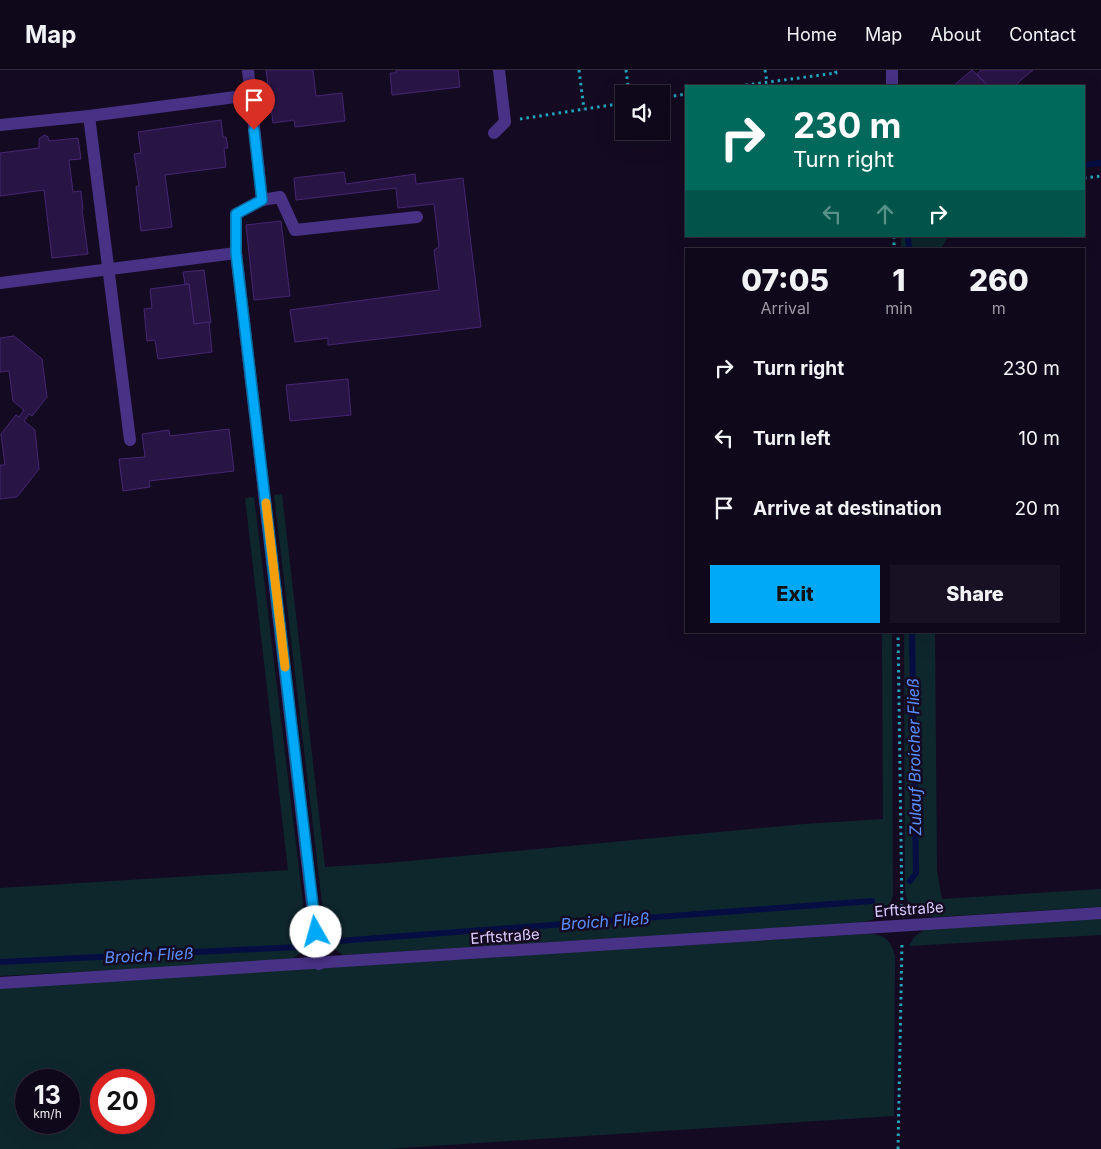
<!DOCTYPE html>
<html lang="en">
<head>
<meta charset="utf-8">
<style>
	:root { --surface:#0f081a; --page:#181123; --text:#f1f3f6; --muted:#9b9aa2; --line:#2f2939; --accent:#00a9f8 }
	body { margin:0; font-family:Inter,sans-serif; background:var(--page); color:var(--text); height:100vh; display:flex; flex-direction:column; font-size:19px; white-space:nowrap }
	* { box-sizing:border-box; margin:0 }
	p { font-size:16px; color:var(--muted) }
	.icon { flex:none; width:28px; height:28px; fill:none; stroke:currentColor; stroke-width:2; stroke-linecap:round; stroke-linejoin:round }
	.map { position:relative; flex:1; overflow:hidden }
	.sheet { position:absolute; left:685px; top:178px; width:400px; height:385px; display:flex; flex-direction:column; background:var(--surface); border-radius:0px; box-shadow:0 5px 20px #0002,0 0 0 1px var(--line) }
	.sheet>* { flex:none }
	.banner { position:absolute; left:685px; top:15px; width:400px; height:152px; border-radius:0px; box-shadow:0 5px 20px #0002,0 0 0 1px var(--line); background:#00695c; color:#fff; overflow:hidden }
	.fabs { position:absolute; left:615px; top:15px; display:grid; gap:10px }
	.fabs a { display:grid; place-items:center; width:55px; height:55px; border-radius:0px; background:var(--surface); box-shadow:0 5px 20px #0002,0 0 0 1px var(--line); font-size:25px }
	.speed { position:absolute; left:15px; top:999px; display:flex; gap:10px; font-size:25px; font-weight:700; text-align:center }
	.speed>* { display:grid; place-content:center; width:65px; height:65px; border-radius:50%; background:var(--surface); box-shadow:0 5px 20px #0002,0 0 0 1px var(--line); line-height:1 }
	.speed small { font-size:12px; font-weight:400 }
	.speed .limit { border:8px solid #d22; background:#fff; color:#111 }
	.pin { position:absolute; display:grid; place-items:center; width:42px; height:42px; color:#fff; margin:-51px -21px; border-radius:50% 50% 50% 0; rotate:-45deg; box-shadow:0 0 5px #0007 }
	.pin .icon { rotate:45deg }
	.me { position:absolute; width:55px; margin:-28px; rotate:353deg; stroke-linejoin:round; filter:drop-shadow(0 0 4px #0008) }
	.turn { display:flex; align-items:center; gap:18px; height:105px; padding:0 25px; font-size:22px }
	.turn .icon { width:65px; height:65px; stroke-width:2.5 }
	.turn b { display:block; font-size:35px; line-height:42px }
	.lanes { display:flex; align-items:center; height:48px; padding:0 25px; background:#0003; justify-content:center; gap:25px; direction:ltr }
	.lanes .off { opacity:.35 }
	.eta { display:flex; justify-content:space-evenly; align-items:center; height:85px; text-align:center }
	.eta b { font-size:30px; font-weight:800; line-height:35px }
	.button { display:flex; gap:10px; margin-top:auto; padding:10px 25px }
	.button a { flex:1; height:58px; border-radius:0px; background:var(--accent); color:#111; font-size:20px; font-weight:800; line-height:58px; text-align:center }
	.button a+a { background:var(--page); color:var(--text) }
	ul { padding:0; list-style:none }
	li { display:flex; align-items:center; gap:15px; height:70px; padding:0 25px }
	li div { flex:1 }
	li b { display:block; font-size:19px }
	li em { font-style:normal }
	header { display:flex; align-items:center; gap:30px; box-sizing:border-box; height:70px; padding:0 25px; background:var(--surface); border-bottom:1px solid var(--line) }
	header strong { font-size:24px }
	nav { display:flex; gap:28px; margin-inline-start:auto; font-size:18px }
	.map>svg:first-child { display:block }
	.green { fill:#0e272d; fill-rule:evenodd }
	.lines { fill:none; stroke-linecap:round; stroke-linejoin:round }
	.stream { stroke:#050e42; stroke-width:6 }
	.building { fill:#291545; stroke:#462573 }
	.path { stroke:#22a5bd; stroke-width:3; stroke-dasharray:2.5 4; stroke-linecap:butt }
	.minor { stroke:#473286; stroke-width:12 }
	.route-casing { stroke:#006ea1; stroke-width:12 }
	.route { stroke:#00a9f8; stroke-width:9 }
	.slow { stroke:#f59e0b; stroke-width:9 }
	.labels { text-anchor:middle; dominant-baseline:central; stroke-width:5; stroke-linejoin:round; paint-order:stroke }
	.street-label { font-size:15px; fill:#ddcdff; stroke:#140b22 }
	.water-label { font-size:16px; font-style:italic; fill:#5b8fff; stroke:#140b22 }
</style>
</head>
<body>
<header>
<strong>Map</strong>
<nav><a>Home</a><a>Map</a><a>About</a><a>Contact</a></nav>
</header>
<div class="map">
<svg width="1101" height="1079" viewBox="0 0 1101 1079">
	<rect width="100%" height="100%" fill="#140b22"/>
	<g class="green">
		<polygon points="901,166 948,166 941,179 901,179"/>
		<path d="M282,424L325,797L387,793L804,754L883,749L882,561H892L893,825C886,851 871,851 848,854L343,885C331,878 328,870 325,858L274,425Z"/>
		<polygon points="254,427 306,857 302,882 291,890 282,891 0,906 0,818 288,800 245,428"/>
		<path d="M904,561H935L937,801L942,829L1101,819V837L935,847C918,846 907,838 905,821Z"/>
		<polygon points="1101,848 1101,865 909,876 915,866 926,859"/>
		<path d="M865,864C883,863 891,869 895,886L894,1046L386,1079H0V918ZM26,1010H69V1052H26ZM101,1010H144V1052H101Z"/>
	</g>
	<g class="lines">
		<g class="stream">
			<polyline points="1084,95 1101,93"/>
			<polyline points="908,166 909,179"/>
			<polyline points="910,811 916,803 912,561"/>
			<polyline points="338,871 872,831"/>
			<polyline points="0,892 298,877"/>
		</g>
	</g>
	<g class="building">
		<polygon points="266,0 313,0 316,26 342,23 345,51 295,57 294,50 273,53"/>
		<polygon points="396,0 458,0 460,17 392,25 390,3 396,3"/>
		<polygon points="972,0 988,16 953,16"/>
		<polygon points="981,0 1033,0 1014,16 988,16 977,4"/>
		<polygon points="221,50 223,67 226,67 228,78 224,78 226,97 165,105 172,157 141,161 136,117 139,116 134,84 141,83 138,62"/>
		<polygon points="44,65 48,67 49,71 78,68 81,89 69,90 73,122 81,121 83,140 82,140 88,184 52,188 44,120 0,126 0,83 39,78 39,69"/>
		<polygon points="344,102 346,114 415,104 416,114 463,108 481,257 328,275 328,268 295,272 290,240 439,220 434,180 439,177 434,134 398,138 396,118 296,130 294,108"/>
		<polygon points="281,151 290,226 254,230 246,155"/>
		<polygon points="204,200 211,253 194,254 189,214 185,214 183,202"/>
		<polygon points="189,214 194,254 209,252 212,282 158,289 155,270 147,271 144,239 152,238 150,219"/>
		<polygon points="14,266 42,289 47,327 32,346 29,344 24,351 35,360 39,399 17,427 0,429 0,395 5,395 1,364 16,345 19,347 24,340 13,331 9,301 0,302 0,268"/>
		<polygon points="348,309 351,345 290,351 286,315"/>
		<polygon points="229,359 234,401 149,411 150,417 123,421 119,389 145,387 142,364 169,360 170,366"/>
	</g>
	<g class="lines">
		<g class="path">
			<polyline points="579,0 584,39"/>
			<polyline points="626,0 629,24"/>
			<polyline points="765,0 767,12"/>
			<polyline points="739,16 836,3 835,0"/>
			<polyline points="661,28 686,24"/>
			<polyline points="520,49 624,33"/>
			<polyline points="1084,108 1101,106"/>
			<polyline points="894,166 894,179"/>
			<polyline points="898,561 902,841"/>
			<polyline points="898,1079 902,872"/>
		</g>
		<g class="minor">
			<polyline points="248,0 262,130"/>
			<polyline points="892,0 892,16"/>
			<polyline points="89,46 130,370"/>
			<polyline points="0,55 89,46 251,25"/>
			<polyline points="494,63 505,52 499,0"/>
			<polyline points="236,183 319,894"/>
			<polyline points="0,213 236,183 236,144 262,130 280,127 295,160 417,147"/>
			<polyline points="0,913 1101,843"/>
		</g>
	</g>
	<g class="lines">
		<defs>
			<polyline id="route" points="254,60 262,130 236,144 236,183 316,862"/>
		</defs>
		<use href="#route" class="route-casing"/>
		<use href="#route" class="route"/>
		<polyline class="slow" points="266,433 285,597"/>
	</g>
	<g class="labels">
		<g class="street-label">
			<text transform="translate(909 839) rotate(-4)">Erftstraße</text>
			<text transform="translate(505 866) rotate(-4)">Erftstraße</text>
		</g>
		<g class="water-label">
			<text transform="translate(914 687) rotate(-91)">Zulauf Broicher Fließ</text>
			<text transform="translate(605 851) rotate(-4)">Broich Fließ</text>
			<text transform="translate(149 885) rotate(-3)">Broich Fließ</text>
		</g>
	</g>
</svg>
<div class="fabs">
<a><svg class="icon" aria-label="sound" viewBox="0 0 24 24"><path d="M4 9h4l5-4v14l-5-4H4zM17 9q2 3 0 6"/></svg></a>
</div>
<div class="speed"><div>13<small>km/h</small></div><div class="limit">20</div></div>
<div class="pin" style="left:254px;top:60px;background:#d93025"><svg class="icon" aria-label="arrive" viewBox="0 0 24 24"><path d="M6 21V4h12l-3 4 3 4H6"/></svg></div>
<svg class="me" style="left:316px;top:862px" viewBox="-20 -20 40 40"><circle r="19" fill="#fff"/><path d="M0-13L10 11 0 6-10 11z" fill="#00a9f8"/></svg>
<div class="banner">
<div class="turn"><svg class="icon" aria-label="right" viewBox="0 0 24 24"><path d="M7 20v-9h11M14 6l5 5-5 5"/></svg><div><b>230 m</b>Turn right</div></div>
<div class="lanes"><svg class="icon off" aria-label="left" viewBox="0 0 24 24"><path d="M17 20v-9H6M10 6l-5 5 5 5"/></svg><svg class="icon off" aria-label="ahead" viewBox="0 0 24 24"><path d="M12 20V5M6 11l6-6 6 6"/></svg><svg class="icon" aria-label="right" viewBox="0 0 24 24"><path d="M7 20v-9h11M14 6l5 5-5 5"/></svg></div>
</div>
<section class="sheet">
<div class="eta">
<div><b>07:05</b><p>Arrival</p></div>
<div><b>1</b><p>min</p></div>
<div><b>260</b><p>m</p></div>
</div>
<ul>
<li><svg class="icon" aria-label="right" viewBox="0 0 24 24"><path d="M7 20v-9h11M14 6l5 5-5 5"/></svg><div><b>Turn right</b></div><em>230 m</em></li>
<li><svg class="icon" aria-label="left" viewBox="0 0 24 24"><path d="M17 20v-9H6M10 6l-5 5 5 5"/></svg><div><b>Turn left</b></div><em>10 m</em></li>
<li><svg class="icon" aria-label="arrive" viewBox="0 0 24 24"><path d="M6 21V4h12l-3 4 3 4H6"/></svg><div><b>Arrive at destination</b></div><em>20 m</em></li>
</ul>
<div class="button"><a>Exit</a><a>Share</a></div>
</section>
</div>
</body>
</html>
